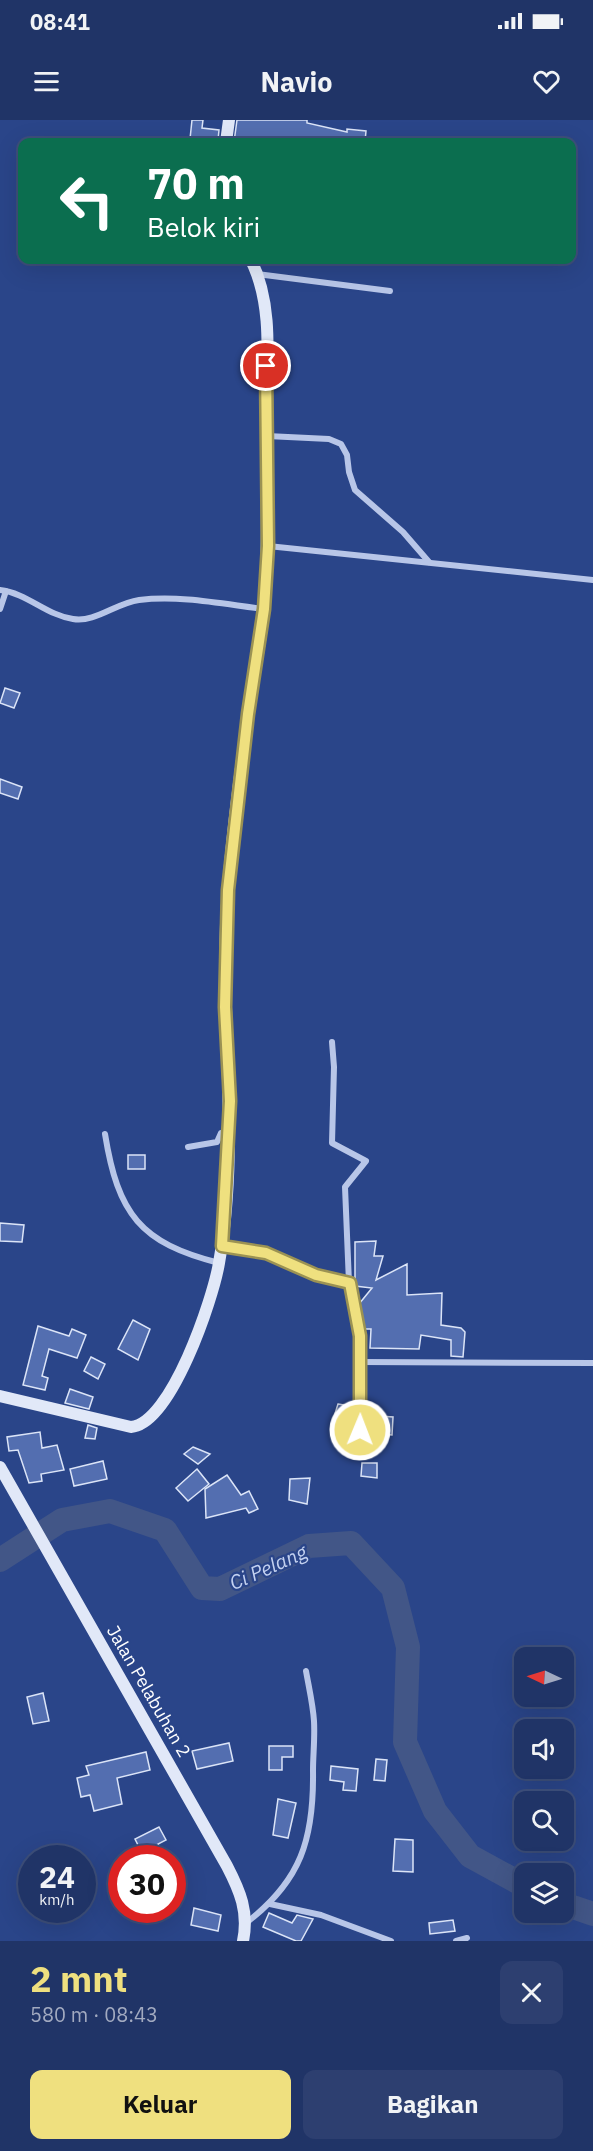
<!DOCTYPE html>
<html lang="id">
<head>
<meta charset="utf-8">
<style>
	:root { --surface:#203467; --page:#2d3f70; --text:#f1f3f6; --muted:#a2aac0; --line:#3d4f7b; --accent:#efe07f }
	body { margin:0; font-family:"IBM Plex Sans",sans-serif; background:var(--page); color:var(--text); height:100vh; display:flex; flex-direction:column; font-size:22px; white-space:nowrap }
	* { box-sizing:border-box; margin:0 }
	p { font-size:20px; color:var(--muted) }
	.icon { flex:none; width:33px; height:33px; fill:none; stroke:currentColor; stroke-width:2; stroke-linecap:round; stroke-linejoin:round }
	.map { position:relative; height:1821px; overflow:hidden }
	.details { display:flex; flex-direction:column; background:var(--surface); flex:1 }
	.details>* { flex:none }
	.hud { position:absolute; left:18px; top:18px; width:558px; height:126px; border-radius:12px; box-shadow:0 6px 24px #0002,0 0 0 2px var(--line); background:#0b6e4f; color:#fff; overflow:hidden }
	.needle { width:39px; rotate:274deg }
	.buttons { position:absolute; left:514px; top:1527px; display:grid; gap:12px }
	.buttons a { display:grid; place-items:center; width:60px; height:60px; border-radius:12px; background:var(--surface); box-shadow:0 6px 24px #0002,0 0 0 2px var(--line); font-size:30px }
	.speed { position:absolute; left:18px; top:1725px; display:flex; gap:12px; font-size:30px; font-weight:700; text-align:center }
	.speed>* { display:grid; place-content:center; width:78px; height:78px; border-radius:50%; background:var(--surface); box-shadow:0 6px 24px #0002,0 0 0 2px var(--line); line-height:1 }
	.speed small { font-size:15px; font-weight:400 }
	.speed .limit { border:9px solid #d22; background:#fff; color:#111 }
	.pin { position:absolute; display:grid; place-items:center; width:51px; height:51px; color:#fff; margin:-26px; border:3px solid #fff; border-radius:50%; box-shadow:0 2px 6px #0007 }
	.me { position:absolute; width:66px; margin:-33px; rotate:1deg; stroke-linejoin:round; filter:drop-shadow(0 0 4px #0008) }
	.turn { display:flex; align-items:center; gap:21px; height:126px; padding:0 30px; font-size:27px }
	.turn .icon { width:78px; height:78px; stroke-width:2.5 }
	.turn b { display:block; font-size:42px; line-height:51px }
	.round { display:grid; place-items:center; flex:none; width:63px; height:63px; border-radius:12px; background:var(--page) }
	.overview { display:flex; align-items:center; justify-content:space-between; height:102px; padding:0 30px }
	h1 { font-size:36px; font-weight:800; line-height:45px; color:var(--accent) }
	.primary-button { display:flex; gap:12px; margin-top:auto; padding:12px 30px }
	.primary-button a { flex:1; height:69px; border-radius:12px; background:var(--accent); color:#111; font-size:24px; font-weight:800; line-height:69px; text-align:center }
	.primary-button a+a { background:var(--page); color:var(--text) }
	.status { display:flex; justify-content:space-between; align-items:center; height:42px; padding:0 30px; background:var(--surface); direction:ltr }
	.status svg { height:16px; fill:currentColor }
	header { display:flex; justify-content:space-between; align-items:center; height:78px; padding:0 30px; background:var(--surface); font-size:27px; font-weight:800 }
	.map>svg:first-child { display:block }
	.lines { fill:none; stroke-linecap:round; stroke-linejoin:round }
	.river { stroke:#425687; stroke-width:24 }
	.building { fill:#536eb0; stroke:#dbe4f7; stroke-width:1.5 }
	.street { stroke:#b8c6e8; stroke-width:6 }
	.secondary { stroke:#e1e8f8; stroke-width:12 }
	.route-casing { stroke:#9b9253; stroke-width:15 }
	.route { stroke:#efe07f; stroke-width:10 }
	.labels { text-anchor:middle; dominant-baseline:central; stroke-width:4.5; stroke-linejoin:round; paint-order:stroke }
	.street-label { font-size:18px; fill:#fff; stroke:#2a4589 }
	.water-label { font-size:20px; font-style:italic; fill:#c3d1f0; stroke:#2a4589 }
</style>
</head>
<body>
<div class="status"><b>08:41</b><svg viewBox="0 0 49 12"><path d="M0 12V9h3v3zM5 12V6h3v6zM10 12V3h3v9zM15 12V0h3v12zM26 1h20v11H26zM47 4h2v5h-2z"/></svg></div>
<header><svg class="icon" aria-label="menu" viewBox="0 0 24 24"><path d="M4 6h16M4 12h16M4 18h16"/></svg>Navio<svg class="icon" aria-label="heart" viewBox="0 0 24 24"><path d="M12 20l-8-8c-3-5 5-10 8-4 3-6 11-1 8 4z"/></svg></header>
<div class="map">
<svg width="593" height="1821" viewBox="0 0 593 1821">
	<rect width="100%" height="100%" fill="#2a4589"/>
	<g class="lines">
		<g class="river">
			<polyline points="0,1440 62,1400 110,1391 165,1410 202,1468 220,1469 309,1426 351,1423 393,1468 408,1527 405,1622 435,1691 470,1736 525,1766"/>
			<polyline points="564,1784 593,1794"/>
		</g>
	</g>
	<g class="building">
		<polygon points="192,0 203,0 202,8 219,10 218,20 190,19"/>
		<polygon points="237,0 307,0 307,3 347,12 347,9 366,11 365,22 332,19 332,22 299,22 274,19 274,22 234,22"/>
		<polygon points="5,568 20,573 14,588 0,583"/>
		<polygon points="0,659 22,667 18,679 0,673"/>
		<rect x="128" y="1035" width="17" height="14"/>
		<polygon points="0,1103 24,1105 22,1122 0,1121"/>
		<polygon points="376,1121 374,1136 383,1136 376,1160 407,1144 407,1175 442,1173 441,1205 461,1208 465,1212 463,1237 451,1236 451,1220 421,1215 419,1229 370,1228 371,1209 364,1209 359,1184 372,1168 355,1166 355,1122"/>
		<polygon points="133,1200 150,1209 138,1240 118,1229"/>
		<polygon points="38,1206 69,1216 72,1209 86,1215 77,1238 49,1229 42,1256 48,1258 45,1270 23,1265"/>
		<polygon points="91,1237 105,1244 98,1259 84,1251"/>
		<polygon points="70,1269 93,1277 89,1289 65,1283"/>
		<polygon points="338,1284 351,1286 346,1301 333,1300"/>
		<polygon points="365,1295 393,1297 392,1315 364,1313"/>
		<polygon points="88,1305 97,1308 95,1319 85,1318"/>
		<polygon points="40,1312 42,1328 57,1325 64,1350 41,1354 42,1361 29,1363 18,1330 9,1331 7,1317"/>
		<polygon points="193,1327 210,1334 198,1344 184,1334"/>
		<polygon points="103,1341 107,1359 74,1366 70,1349"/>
		<polygon points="362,1343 377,1343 377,1358 361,1356"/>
		<polygon points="197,1349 209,1364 188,1381 176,1368"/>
		<polygon points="227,1355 241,1375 249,1371 258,1389 249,1393 246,1388 206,1398 205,1369"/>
		<polygon points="310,1358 307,1384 289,1380 290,1359"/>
		<polygon points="43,1573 49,1601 33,1604 27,1577"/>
		<polygon points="229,1623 233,1641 197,1649 192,1631"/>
		<polygon points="269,1626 293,1626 293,1637 282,1637 282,1650 269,1650"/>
		<polygon points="146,1632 150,1650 117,1658 122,1684 94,1691 90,1675 81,1677 77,1658 89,1655 86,1646"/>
		<polygon points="376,1639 387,1640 385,1661 374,1660"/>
		<polygon points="331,1646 358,1649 356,1671 343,1670 344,1662 330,1660"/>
		<polygon points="278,1679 296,1683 288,1718 273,1715"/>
		<polygon points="159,1707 166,1720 158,1724 161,1731 152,1735 149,1729 142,1733 135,1719"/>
		<polygon points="395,1719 413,1720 413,1752 393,1751"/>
		<polygon points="194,1788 221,1795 218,1811 191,1805"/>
		<polygon points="269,1793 292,1803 297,1795 313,1799 301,1821 296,1821 263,1807"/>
		<polygon points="453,1800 455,1811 430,1814 429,1803"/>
	</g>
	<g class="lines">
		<g class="street">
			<polyline points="257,154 390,171"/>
			<polyline points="267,316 329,319 341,324 347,335 349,352 355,370 403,412 429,442"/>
			<polyline points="268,426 593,460"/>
			<path d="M0,470C27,473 46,495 73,499C95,503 116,483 139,480C180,475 223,484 264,489"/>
			<polyline points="0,489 6,471"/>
			<polyline points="332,922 334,947 332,1023 366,1041 345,1067 349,1163"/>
			<path d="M105,1014C118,1094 140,1123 219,1143"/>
			<polyline points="188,1027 217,1022 221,1013 229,1010"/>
			<polyline points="222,1126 266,1133 316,1155 349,1163 360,1216 360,1310"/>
			<polyline points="360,1242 593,1243"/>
			<polyline points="270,1784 321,1795 391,1821"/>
			<path d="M246,1803C301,1761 314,1719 313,1651C313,1635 315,1618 314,1601C313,1585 309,1568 306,1551"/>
			<polyline points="456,1821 467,1818"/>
		</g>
		<g class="secondary">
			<polyline points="226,22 229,0"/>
			<path d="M0,1276L131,1307C171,1304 213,1179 219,1143C241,1020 218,894 228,769C232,711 240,653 248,595C253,559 261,524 264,488C269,425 266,363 266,300C266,247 275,188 251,140"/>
			<path d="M0,1347L227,1746C240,1771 249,1792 243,1821"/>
		</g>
	</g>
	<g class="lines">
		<defs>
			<polyline id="route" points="266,246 268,426 264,489 248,594 228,770 225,887 230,981 222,1126 266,1133 316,1155 350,1163 360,1216 360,1310"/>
		</defs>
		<use href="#route" class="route-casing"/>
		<use href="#route" class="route"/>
	</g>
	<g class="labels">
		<g class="street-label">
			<text transform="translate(149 1571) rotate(60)">Jalan Pelabuhan 2</text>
		</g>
		<g class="water-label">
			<text transform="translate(268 1447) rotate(-24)">Ci Pelang</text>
		</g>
	</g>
</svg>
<div class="buttons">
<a><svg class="needle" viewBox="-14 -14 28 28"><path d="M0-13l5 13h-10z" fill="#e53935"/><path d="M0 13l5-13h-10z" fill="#a2aac0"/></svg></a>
<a><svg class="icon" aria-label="sound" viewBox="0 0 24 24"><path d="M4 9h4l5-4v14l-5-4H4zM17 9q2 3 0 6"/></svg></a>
<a><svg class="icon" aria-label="search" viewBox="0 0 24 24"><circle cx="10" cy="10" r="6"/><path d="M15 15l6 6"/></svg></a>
<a><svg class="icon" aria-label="layers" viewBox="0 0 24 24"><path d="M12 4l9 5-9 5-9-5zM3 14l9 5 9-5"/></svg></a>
</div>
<div class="speed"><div>24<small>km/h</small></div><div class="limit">30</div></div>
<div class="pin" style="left:266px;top:246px;background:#d93025"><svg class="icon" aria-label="arrive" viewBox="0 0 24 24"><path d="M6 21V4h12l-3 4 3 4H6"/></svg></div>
<svg class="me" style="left:360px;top:1310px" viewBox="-20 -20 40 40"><circle r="17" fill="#efe07f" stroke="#fff" stroke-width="3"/><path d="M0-11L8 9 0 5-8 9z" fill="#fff"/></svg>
<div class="hud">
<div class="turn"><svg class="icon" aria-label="left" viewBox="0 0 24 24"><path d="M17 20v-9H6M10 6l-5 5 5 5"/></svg><div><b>70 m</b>Belok kiri</div></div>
</div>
</div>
<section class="details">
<div class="overview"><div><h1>2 mnt</h1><p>580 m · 08:43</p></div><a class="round"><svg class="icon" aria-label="close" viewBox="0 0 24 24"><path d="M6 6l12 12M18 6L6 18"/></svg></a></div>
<div class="primary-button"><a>Keluar</a><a>Bagikan</a></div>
</section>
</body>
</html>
